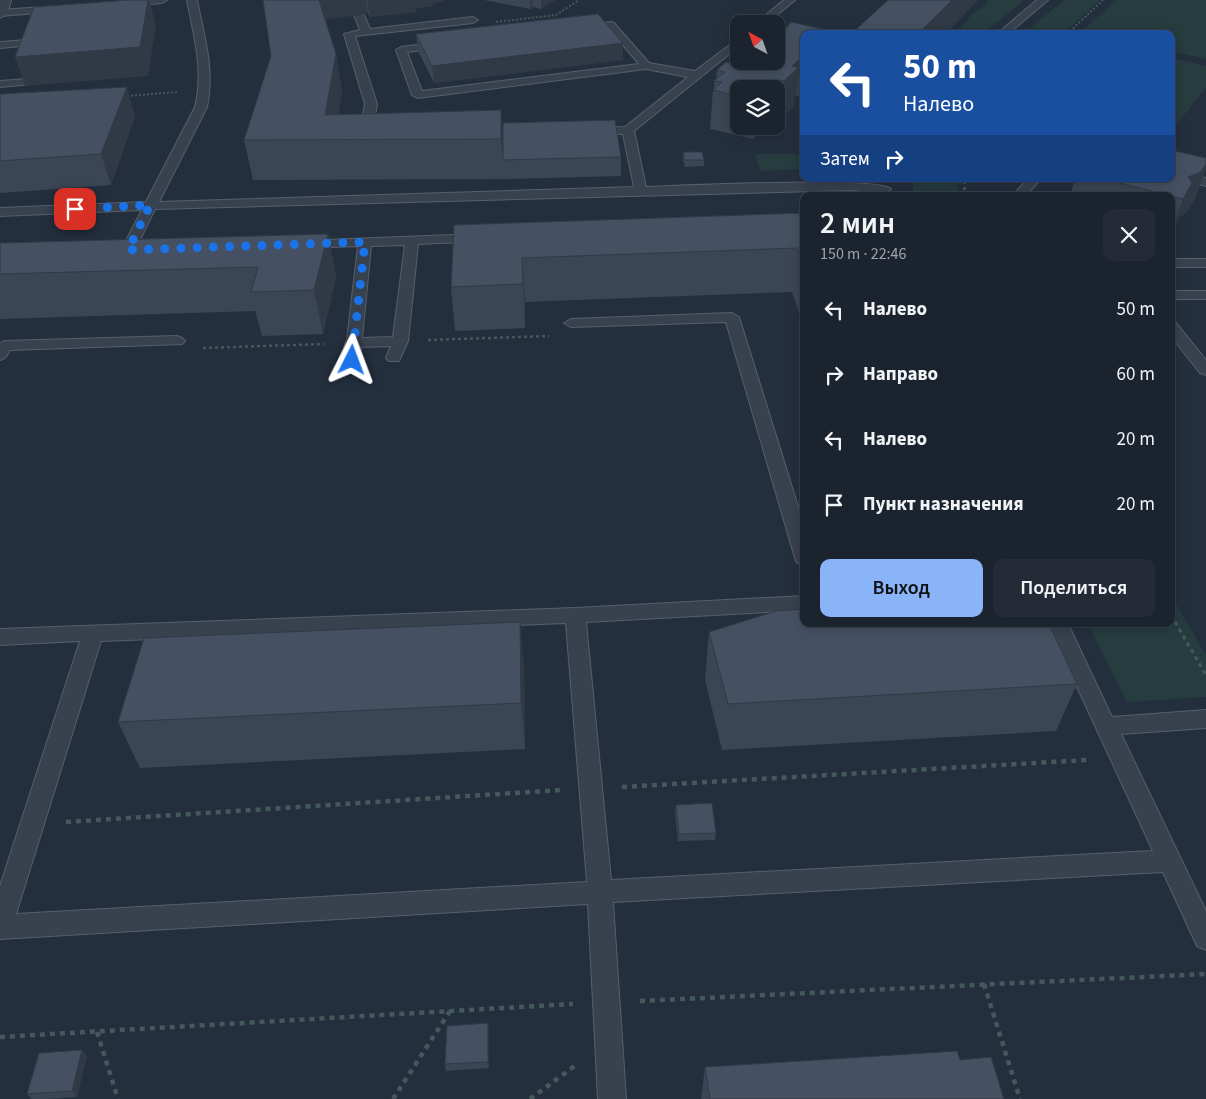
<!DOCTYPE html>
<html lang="ru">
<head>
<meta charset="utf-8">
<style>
	:root { --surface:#1b232e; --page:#242b36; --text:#f1f3f6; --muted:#a0a4aa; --line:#39404a; --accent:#8ab4f8 }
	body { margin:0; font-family:"Source Sans 3",sans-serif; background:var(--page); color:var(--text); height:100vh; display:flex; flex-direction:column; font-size:19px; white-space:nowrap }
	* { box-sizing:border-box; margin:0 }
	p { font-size:16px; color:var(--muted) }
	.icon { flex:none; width:28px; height:28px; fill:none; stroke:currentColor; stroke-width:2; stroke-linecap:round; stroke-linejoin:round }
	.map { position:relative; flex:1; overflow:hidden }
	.details { position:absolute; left:800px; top:192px; width:375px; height:435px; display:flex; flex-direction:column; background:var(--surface); border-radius:10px; box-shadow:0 2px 12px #0003,0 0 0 1px var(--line) }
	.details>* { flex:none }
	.guide { position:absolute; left:800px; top:30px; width:375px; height:152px; border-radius:10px; box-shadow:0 2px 12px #0003,0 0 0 1px var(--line); background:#1a4fa0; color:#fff; overflow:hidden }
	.needle { width:32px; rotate:319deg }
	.buttons { position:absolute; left:730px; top:15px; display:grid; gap:10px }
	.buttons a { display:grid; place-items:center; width:55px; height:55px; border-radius:10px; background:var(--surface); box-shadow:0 2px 12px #0003,0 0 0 1px var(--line); font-size:25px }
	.pin { position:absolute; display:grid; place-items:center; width:42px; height:42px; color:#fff; margin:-21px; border-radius:10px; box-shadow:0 2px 8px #0006 }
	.me { position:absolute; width:55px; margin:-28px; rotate:3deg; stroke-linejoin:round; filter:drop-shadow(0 0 4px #0008) }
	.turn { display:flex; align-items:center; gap:18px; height:105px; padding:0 20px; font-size:22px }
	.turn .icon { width:65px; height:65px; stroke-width:2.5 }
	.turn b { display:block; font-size:35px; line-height:42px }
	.then { display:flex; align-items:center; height:48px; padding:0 20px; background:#0003; gap:10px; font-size:19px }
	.round { display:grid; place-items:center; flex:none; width:52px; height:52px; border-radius:10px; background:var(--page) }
	.overview { display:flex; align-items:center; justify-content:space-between; height:85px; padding:0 20px }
	h1 { font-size:30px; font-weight:600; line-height:38px }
	.cta { display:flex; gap:10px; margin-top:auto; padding:10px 20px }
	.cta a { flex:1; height:58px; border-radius:10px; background:var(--accent); color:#111; font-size:20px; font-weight:600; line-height:58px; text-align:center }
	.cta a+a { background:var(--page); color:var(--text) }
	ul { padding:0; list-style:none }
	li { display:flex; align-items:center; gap:15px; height:65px; padding:0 20px }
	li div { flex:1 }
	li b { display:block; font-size:19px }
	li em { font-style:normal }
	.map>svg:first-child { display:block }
	.green { fill:#263c3f }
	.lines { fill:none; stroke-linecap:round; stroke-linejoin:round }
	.lane-casing { stroke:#565f6c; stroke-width:2 }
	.street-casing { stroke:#565f6c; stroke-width:2 }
	.path-far3 { stroke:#44595c; stroke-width:2; stroke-dasharray:2 2; stroke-linecap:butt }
	.path-far2 { stroke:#44595c; stroke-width:2.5; stroke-dasharray:3 3; stroke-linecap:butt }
	.path-far1 { stroke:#44595c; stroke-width:3; stroke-dasharray:4 4; stroke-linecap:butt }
	.path { stroke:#44595c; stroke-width:4.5; stroke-dasharray:5 5; stroke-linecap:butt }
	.lane { fill:#38414e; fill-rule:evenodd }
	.street { fill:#38414e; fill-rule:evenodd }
	.wall { fill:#3b4654 }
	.shaded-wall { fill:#303945 }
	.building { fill:#455162; stroke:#303945 }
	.route { stroke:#1a73e8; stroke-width:9; stroke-dasharray:0 16.2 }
</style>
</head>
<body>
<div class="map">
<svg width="1206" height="1099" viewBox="0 0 1206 1099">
	<rect width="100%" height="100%" fill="#242f3e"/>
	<g class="green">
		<polygon points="988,0 1024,0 983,34 956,34 972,14 985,6"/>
		<polygon points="1064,0 1100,0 1063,34 1023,34"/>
		<polygon points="1117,0 1206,0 1206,59 1171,51 1171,34 1081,32"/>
		<polygon points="1171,58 1206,66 1206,88 1171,131"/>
		<polygon points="755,154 804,154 804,169 760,171"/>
		<polygon points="914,179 959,179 957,196 912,196"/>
		<polygon points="1171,595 1206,655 1206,697 1127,702 1088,624 1171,624"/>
	</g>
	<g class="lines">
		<defs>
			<g id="lane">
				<polygon points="126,0 167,0 162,3 124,6 119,3"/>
				<path d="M187,0H197C204,36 215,70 207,107L159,202L634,187L623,134H592L586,131L592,128L625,127L688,77L646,69L418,98L412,95L396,50L401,47L441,42L446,45L441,48L407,52L422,91L639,64L609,28L582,32L577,29L582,26L611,22L614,23L649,63L695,71L739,38V46L634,131L646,187C677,186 880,176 891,189L885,193L851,190L155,209L135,250L128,254L121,250L142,210L0,216V208L146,202L195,107C204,71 194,36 187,0Z"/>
				<polygon points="784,0 795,0 766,24 755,24"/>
				<polygon points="1037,0 1048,0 1008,34 997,34"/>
				<polygon points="59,6 64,9 62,11 0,16 0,10"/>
				<polygon points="359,12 364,15 370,29 473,17 478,20 473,23 355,36 377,104 371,137 365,141 359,137 365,104 344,34 360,30 354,15"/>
				<polygon points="40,39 45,42 44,44 0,48 0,42"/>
				<polygon points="27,79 31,80 31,84 0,87 0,81"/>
				<polygon points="1171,169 1206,178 1206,186 1171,177"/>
				<polygon points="1028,179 1041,179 1025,196 1012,196"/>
				<path d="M478,234L485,238L483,241L418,244L408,341L399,361H389L386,358L391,346L361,347L357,363H347C343,359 344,343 347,340L358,246L304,248L299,247L297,244L299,241ZM405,245L393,337L362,338L371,246Z"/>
				<rect x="1171" y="259" width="35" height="8"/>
				<rect x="1171" y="291" width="35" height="8"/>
				<polygon points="732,313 739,317 804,526 804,565 797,563 795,558 726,322 571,327 564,323 571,319"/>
				<polygon points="1171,322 1176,323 1206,360 1206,375 1200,373 1171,336"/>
				<polygon points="177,336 182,338 185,341 182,344 10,350 5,358 0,360 0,343 5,341"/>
				<path d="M804,596V610L586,622L611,880L1153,851L1048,624H1068L1112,717L1206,710V728L1121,734L1206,911V950L1197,946L1163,872L613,902L626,1099H598L588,904L0,939V886L80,641L0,645V629L575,608ZM566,623L587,882L16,914L101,641Z"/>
			</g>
			<polygon id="street" points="0,0 11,0 7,14 0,18"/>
		</defs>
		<use href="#lane" class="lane-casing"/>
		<use href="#street" class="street-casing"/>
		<g class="path-far3">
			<polyline points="496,22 556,15 579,0"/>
			<polyline points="1067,34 1103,0"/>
			<polyline points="127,96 178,92"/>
		</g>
		<g class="path-far2">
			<polyline points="964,196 965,179"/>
			<polyline points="428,340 549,336"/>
			<polyline points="203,348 324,344"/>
		</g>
		<polyline class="path-far1" points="1171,615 1206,675"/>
		<g class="path">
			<polyline points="622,787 1087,760"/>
			<polyline points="66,822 561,790"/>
			<polyline points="984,984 1020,1099"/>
			<polyline points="640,1001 1206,974"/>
			<polyline points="97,1032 118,1099"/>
			<polyline points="0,1037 573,1004"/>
			<polyline points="393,1099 450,1011"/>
			<polyline points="530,1099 576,1065"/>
		</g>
		<use href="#lane" class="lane"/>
		<use href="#street" class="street"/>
	</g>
	<g class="wall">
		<polygon points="263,0 445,0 433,4 433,6 416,8 416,12 370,17 368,13 325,19 336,54 342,92 338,115 503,132 621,157 621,176 504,179 253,180 244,140 271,56"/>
		<polygon points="484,0 555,0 541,9 533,7 530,9"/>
		<polygon points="416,34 623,43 623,60 434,83 418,51"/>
		<polygon points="804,34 804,97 796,96 794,97 794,106 780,120 776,119 776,89 739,89 739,126 766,126 753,139 710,129 713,90 714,89 714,81 716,79 717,70 734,64"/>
		<polygon points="0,94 135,116 111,185 0,193"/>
		<polygon points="683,152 704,160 704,166 685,167 683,159"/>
		<polygon points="1206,158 1206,169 1194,201 1185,214 1180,216 1171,234 1171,196 1070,196 1075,179 1171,179"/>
		<polygon points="804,213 804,327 792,292 525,302 525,328 455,331 451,287 454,225"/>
		<polygon points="328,234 336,277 323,334 262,336 255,311 0,319 0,243"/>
		<polygon points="709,632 1077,684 1056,731 722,750 705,680"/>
		<polygon points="524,668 525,749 140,768 118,722"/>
		<polygon points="676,805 716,833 715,840 678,841 675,812"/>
		<polygon points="489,1030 489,1068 446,1071 445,1064"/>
		<polygon points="82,1050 87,1056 77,1097 46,1099 32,1099 27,1094"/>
		<polygon points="960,1060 1004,1099 701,1099 705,1067"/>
	</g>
	<g class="shaded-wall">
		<polygon points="149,0 156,25 148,76 25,86 15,57"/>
		<polygon points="317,0 366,0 368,14 320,20"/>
		<polygon points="367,0 445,0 433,4 433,6 416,8 416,12 370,17"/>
		<polygon points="530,0 532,0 533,7 530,9"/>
		<polygon points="541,0 555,0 541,9"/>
		<polygon points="952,0 978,0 946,34 918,34"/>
		<polygon points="623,43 623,60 434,83 432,66"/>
		<polygon points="336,54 342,92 334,139 325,115"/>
		<polygon points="801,58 796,96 794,97 794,106 780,120 784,81 792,66"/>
		<polygon points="778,80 776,96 776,89 768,89"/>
		<polygon points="127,87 135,116 111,185 101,154"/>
		<polygon points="501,110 504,150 503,160 501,139"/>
		<polygon points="755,126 766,126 753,139"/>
		<polygon points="1206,164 1206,169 1194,201 1185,214 1180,216 1171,234 1171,231 1183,199 1188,177"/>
		<polygon points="328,234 336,277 323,334 314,290"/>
		<polygon points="522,258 525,302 525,328 523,284"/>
		<polygon points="520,622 524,668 525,749 521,703"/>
		<polygon points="488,1023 489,1030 489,1068 488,1062"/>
		<polygon points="82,1050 87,1056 77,1097 72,1091"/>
	</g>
	<g class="building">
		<polygon points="128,0 148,0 140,47 15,57 34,7"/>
		<polygon points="263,0 319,0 336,54 325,115 501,110 501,139 244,140 271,56"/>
		<polygon points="888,0 952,0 918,34 851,34"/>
		<polygon points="598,14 623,43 432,66 416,34"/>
		<polygon points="791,22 831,31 828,34 804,34 804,58 801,58 792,66 798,68 784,81 778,80 768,89 739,89 739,96 713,90 722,82 714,81 725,72 717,70 726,62 734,64 739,60 739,61 776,61 776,29 779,26 786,28"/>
		<polygon points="127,87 101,154 0,161 0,94"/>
		<polygon points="615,120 621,157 503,160 503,123"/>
		<polygon points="1171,150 1206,158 1206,164 1201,172 1188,177 1192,183 1183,199 1104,179 1171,179"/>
		<polygon points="683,152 702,152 704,160 685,160"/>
		<polygon points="804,213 804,265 797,248 522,258 523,284 451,287 454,225"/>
		<polygon points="328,234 314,290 251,292 258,267 0,274 0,243"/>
		<polygon points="804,609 804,624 1049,624 1077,684 728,704 709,632 776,611"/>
		<polygon points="520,622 521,703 118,722 144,638"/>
		<polygon points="712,803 716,833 679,834 676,805"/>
		<polygon points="488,1023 488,1062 445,1064 447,1026"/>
		<polygon points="82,1050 72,1091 27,1094 39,1053"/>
		<polygon points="957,1051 960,1060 991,1057 1004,1099 710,1099 705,1067"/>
	</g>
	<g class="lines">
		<polyline class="route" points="75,209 150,205 128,250 365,242 352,360"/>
	</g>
</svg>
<div class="buttons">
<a><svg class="needle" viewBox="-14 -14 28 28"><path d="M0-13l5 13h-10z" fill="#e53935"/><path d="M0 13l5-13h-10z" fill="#a0a4aa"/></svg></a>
<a><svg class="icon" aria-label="layers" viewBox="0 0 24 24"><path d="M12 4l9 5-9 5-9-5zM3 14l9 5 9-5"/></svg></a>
</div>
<div class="pin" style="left:75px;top:209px;background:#d93025"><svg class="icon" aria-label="arrive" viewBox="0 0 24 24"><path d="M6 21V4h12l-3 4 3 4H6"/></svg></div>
<svg class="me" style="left:352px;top:360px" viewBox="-20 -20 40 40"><path d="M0-17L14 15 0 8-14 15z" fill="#1a73e8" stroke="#fff" stroke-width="4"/></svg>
<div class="guide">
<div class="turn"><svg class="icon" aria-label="left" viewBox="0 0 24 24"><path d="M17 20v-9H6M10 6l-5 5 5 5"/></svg><div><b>50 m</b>Налево</div></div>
<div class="then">Затем<svg class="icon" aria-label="right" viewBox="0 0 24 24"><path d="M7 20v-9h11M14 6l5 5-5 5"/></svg></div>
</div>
<section class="details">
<div class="overview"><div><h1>2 мин</h1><p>150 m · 22:46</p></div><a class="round"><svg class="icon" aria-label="close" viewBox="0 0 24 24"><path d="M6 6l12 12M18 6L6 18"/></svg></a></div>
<ul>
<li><svg class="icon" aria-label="left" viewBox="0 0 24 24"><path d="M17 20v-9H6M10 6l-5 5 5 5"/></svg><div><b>Налево</b></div><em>50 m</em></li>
<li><svg class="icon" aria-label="right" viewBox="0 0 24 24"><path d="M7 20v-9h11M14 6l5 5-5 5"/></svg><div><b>Направо</b></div><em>60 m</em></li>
<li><svg class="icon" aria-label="left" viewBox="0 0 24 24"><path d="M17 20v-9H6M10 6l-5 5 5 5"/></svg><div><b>Налево</b></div><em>20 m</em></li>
<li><svg class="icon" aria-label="arrive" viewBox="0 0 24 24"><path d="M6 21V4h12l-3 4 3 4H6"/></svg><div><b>Пункт назначения</b></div><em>20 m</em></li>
</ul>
<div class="cta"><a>Выход</a><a>Поделиться</a></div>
</section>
</div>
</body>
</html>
